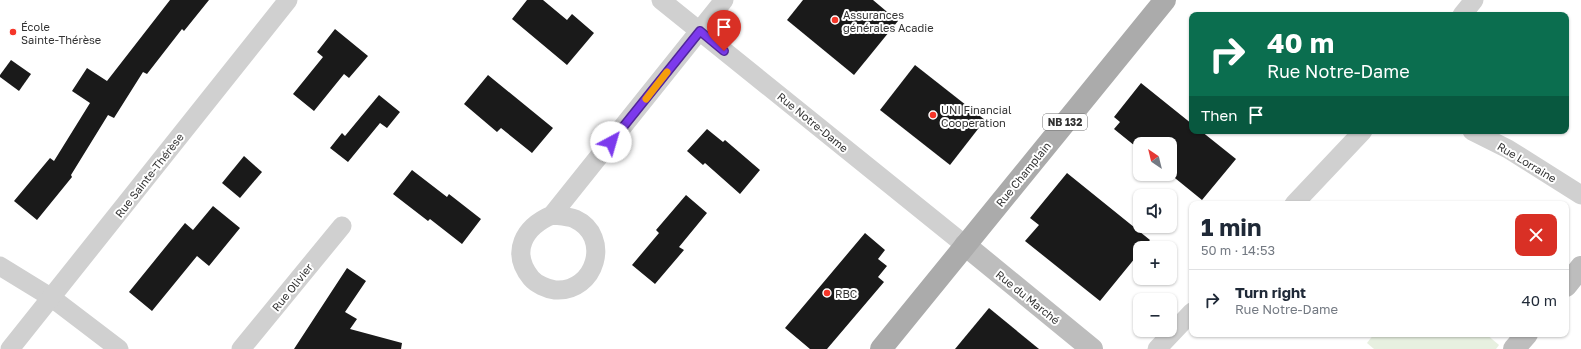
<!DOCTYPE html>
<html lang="en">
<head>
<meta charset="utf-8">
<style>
	:root { --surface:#fff; --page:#f2f2f3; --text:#1f2937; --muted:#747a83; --line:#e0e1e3 }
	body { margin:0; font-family:"Golos Text",sans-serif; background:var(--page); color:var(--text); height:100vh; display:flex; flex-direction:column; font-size:15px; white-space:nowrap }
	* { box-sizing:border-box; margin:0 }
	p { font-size:13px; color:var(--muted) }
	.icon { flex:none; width:22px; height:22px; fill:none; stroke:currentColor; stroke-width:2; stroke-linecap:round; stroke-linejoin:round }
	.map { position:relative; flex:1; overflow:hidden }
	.panel { position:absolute; left:1189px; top:201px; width:380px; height:136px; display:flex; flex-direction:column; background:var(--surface); border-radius:8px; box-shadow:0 1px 3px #0004 }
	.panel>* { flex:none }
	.hud { position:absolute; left:1189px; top:12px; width:380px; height:122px; border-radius:8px; box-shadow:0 1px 3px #0004; background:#0b6e4f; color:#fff; overflow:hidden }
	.needle { width:26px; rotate:325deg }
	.buttons { position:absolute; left:1133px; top:137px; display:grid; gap:8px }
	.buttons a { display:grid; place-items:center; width:44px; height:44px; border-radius:8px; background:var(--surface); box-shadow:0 1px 3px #0004; font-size:20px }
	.pin { position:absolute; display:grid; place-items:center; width:34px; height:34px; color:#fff; margin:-41px -17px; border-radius:50% 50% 50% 0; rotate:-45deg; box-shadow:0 0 4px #0007 }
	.pin .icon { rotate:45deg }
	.me { position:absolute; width:44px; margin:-22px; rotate:39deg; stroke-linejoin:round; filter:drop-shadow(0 0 3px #0008) }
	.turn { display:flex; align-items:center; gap:14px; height:84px; padding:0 12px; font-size:18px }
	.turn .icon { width:52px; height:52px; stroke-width:2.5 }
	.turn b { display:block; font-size:28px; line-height:34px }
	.then { display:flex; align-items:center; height:38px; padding:0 12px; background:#0003; gap:8px; font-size:15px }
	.round { display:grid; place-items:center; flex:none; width:42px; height:42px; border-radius:8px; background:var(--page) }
	.headline { display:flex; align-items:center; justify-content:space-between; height:68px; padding:0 12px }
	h1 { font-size:24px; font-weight:700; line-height:30px }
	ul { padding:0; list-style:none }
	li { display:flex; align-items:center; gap:12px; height:60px; padding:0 12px; border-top:1px solid var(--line) }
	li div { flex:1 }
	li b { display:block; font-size:15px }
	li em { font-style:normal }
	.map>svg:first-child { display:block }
	.green { fill:#e7f0e0 }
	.building { fill:#1a1a1a }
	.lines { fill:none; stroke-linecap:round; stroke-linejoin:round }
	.street { stroke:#d0d0d0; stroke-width:19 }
	.secondary { stroke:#bdbdbd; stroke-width:22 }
	.primary { stroke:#ababab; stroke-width:22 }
	.route-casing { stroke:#51269a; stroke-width:10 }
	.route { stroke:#7c3aed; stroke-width:7 }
	.slow { stroke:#f59e0b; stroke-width:7 }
	.poi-dot { fill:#f53629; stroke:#fff; stroke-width:1.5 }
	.labels { text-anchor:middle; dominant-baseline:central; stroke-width:4; stroke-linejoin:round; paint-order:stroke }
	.shield { fill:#fff; stroke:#707070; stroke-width:1 }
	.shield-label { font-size:10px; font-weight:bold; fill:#333 }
	.poi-label { font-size:11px; fill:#333; stroke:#fff; text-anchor:start }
	.street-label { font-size:11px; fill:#333; stroke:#fff }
</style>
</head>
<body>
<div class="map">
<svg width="1581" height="349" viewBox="0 0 1581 349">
	<rect width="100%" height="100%" fill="#fff"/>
	<polygon class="green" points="1374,334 1486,334 1499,345 1496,349 1374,349 1367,343"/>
	<g class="building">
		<polygon points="170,0 209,0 184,31 182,29 147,74 143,72 114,118 108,115 71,175 72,177 37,220 14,201 50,158 54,161 90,103 72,91 87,68 107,81"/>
		<polygon points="527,0 543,0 567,20 572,14 594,33 567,65 512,19"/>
		<polygon points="803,0 873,0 898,21 854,75 787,20"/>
		<polygon points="335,29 368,56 349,78 344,74 314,111 293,94 323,57 317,52"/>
		<polygon points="11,60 31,74 19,91 0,77 0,75"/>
		<polygon points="915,65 985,120 950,165 880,110"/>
		<polygon points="488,75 553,128 532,153 501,128 497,132 464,104"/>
		<polygon points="1141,83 1192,124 1192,131 1201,131 1236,159 1202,200 1170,174 1170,144 1140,144 1140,150 1114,129 1120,122 1114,117"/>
		<polygon points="379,95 400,112 387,128 380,123 348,162 330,148 342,133 345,136"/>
		<polygon points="707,129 723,142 725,140 760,170 740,194 705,163 703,165 687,151"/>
		<polygon points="244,156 262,172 240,198 222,183"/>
		<polygon points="412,170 447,197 449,194 481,219 462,244 430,219 428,221 393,194"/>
		<polygon points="1067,173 1150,240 1143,248 1140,248 1140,252 1100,301 1025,241 1039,225 1030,218"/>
		<polygon points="686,195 707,213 679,247 684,250 655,284 632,265 659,233 656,230"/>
		<polygon points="213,206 240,228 209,266 197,256 152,311 129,292 185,223 193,230"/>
		<polygon points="865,233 885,250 878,259 887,266 878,277 884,282 827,349 810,349 785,328"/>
		<polygon points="347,268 366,281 345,312 357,319 350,329 402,343 401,349 294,349"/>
		<polygon points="989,308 1039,349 955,349"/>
	</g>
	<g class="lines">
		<g class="street">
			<polyline points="661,0 965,245"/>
			<polyline points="1462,15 1474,0"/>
			<polyline points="1472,131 1508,149 1581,195"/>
			<polyline points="1294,204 1363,131"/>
			<path d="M552,215C560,216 568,216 575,219C612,236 596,293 555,290C547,289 536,284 531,278C510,252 524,227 552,215L724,0"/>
			<polyline points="0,266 52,298 119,349"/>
			<polyline points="10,349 288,0"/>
			<polyline points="241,349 342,226"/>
			<polyline points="1157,349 1192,312"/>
		</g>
		<g class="secondary">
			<polyline points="965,245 1092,349"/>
			<polyline points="1566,286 1581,267"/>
			<polyline points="1514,349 1527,334"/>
		</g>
		<polyline class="primary" points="881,349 1165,0"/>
	</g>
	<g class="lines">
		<defs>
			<polyline id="route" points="611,142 700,31 724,51"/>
		</defs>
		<use href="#route" class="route-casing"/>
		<use href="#route" class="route"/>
		<polyline class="slow" points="646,99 667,72"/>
	</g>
	<g class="poi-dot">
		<circle cx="835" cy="20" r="4"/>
		<circle cx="13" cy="32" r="4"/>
		<circle cx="933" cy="115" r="4"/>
		<circle cx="827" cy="293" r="4"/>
	</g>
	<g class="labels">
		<rect class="shield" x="1043" y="114" width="44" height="16" rx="3"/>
		<g class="shield-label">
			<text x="1065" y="122">NB 132</text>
		</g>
		<g class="poi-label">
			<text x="843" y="14">Assurances<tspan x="843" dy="13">générales Acadie</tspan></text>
			<text x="21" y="26">École<tspan x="21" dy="13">Sainte-Thérèse</tspan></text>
			<text x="941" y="109">UNI Financial<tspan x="941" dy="13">Cooperation</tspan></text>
			<text x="835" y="293">RBC</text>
		</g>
		<g class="street-label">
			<text transform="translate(813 122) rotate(39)">Rue Notre-Dame</text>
			<text transform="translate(1527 162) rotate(31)">Rue Lorraine</text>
			<text transform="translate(1023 174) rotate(-51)">Rue Champlain</text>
			<text transform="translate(149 175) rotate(-52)">Rue Sainte-Thérèse</text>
			<text transform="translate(292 287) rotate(-51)">Rue Olivier</text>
			<text transform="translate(1028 297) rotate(39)">Rue du Marché</text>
		</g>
	</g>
</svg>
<div class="buttons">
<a><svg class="needle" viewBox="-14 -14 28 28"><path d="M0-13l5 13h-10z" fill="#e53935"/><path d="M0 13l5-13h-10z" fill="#747a83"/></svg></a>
<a><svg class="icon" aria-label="sound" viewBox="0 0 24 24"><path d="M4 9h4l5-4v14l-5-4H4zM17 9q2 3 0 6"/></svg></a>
<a>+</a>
<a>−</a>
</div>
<div class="pin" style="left:724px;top:51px;background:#d93025"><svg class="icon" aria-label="arrive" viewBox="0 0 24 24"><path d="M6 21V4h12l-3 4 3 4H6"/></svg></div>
<svg class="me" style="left:611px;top:142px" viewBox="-20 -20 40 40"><circle r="19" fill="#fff"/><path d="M0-13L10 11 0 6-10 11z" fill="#7c3aed"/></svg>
<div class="hud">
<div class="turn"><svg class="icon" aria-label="right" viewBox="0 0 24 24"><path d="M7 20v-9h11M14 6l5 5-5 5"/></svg><div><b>40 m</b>Rue Notre-Dame</div></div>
<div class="then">Then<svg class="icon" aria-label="arrive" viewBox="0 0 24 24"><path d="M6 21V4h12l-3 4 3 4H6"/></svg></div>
</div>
<section class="panel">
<div class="headline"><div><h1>1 min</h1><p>50 m · 14:53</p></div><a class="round" style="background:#d93025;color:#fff"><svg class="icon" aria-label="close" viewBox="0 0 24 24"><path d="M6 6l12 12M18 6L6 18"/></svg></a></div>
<ul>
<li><svg class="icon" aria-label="right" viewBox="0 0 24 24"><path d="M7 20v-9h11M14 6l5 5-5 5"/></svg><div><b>Turn right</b><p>Rue Notre-Dame</p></div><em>40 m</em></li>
</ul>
</section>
</div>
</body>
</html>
